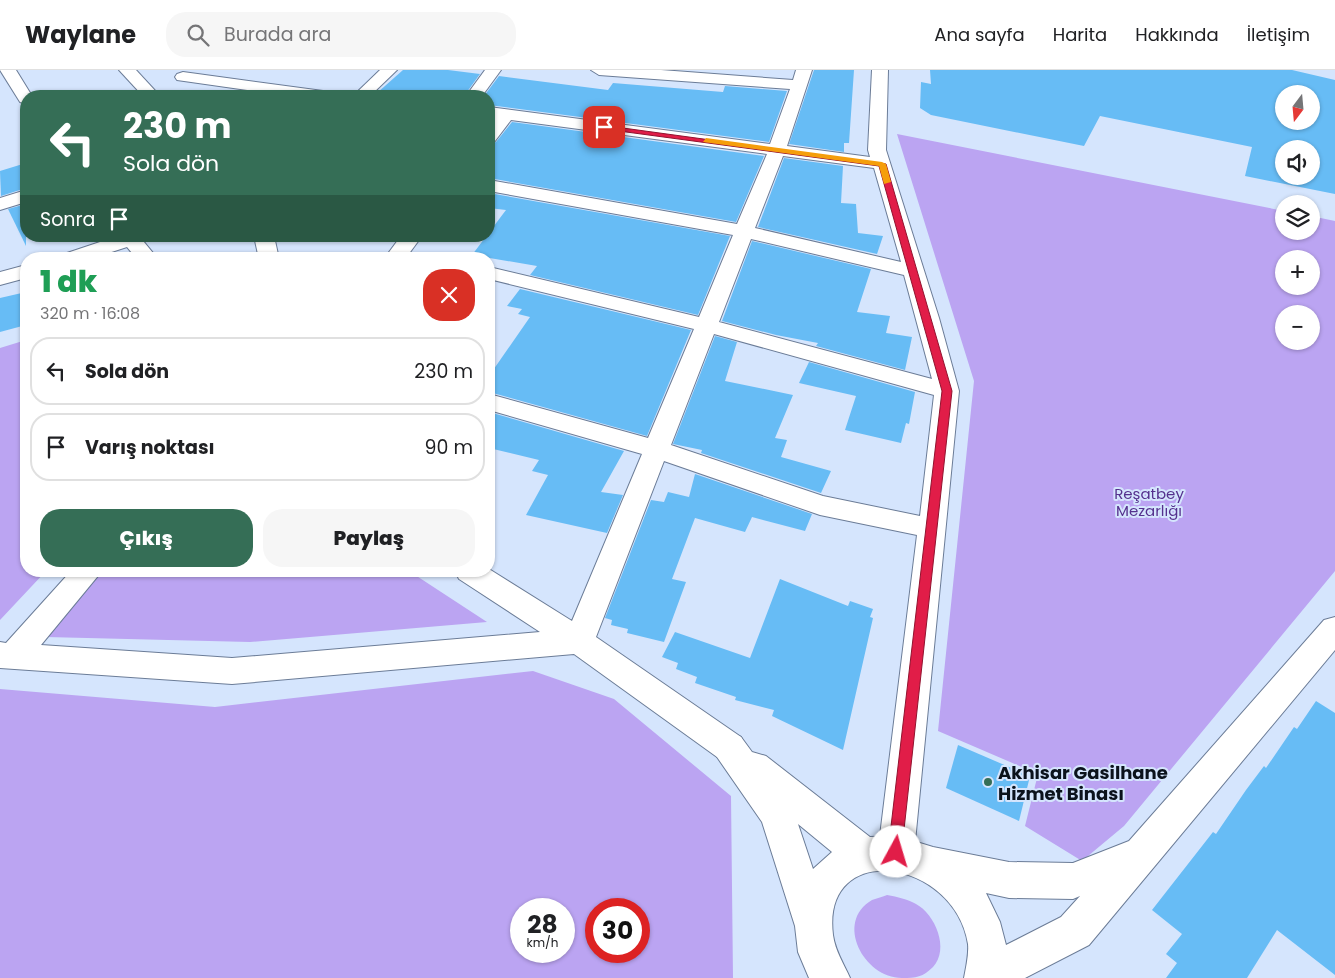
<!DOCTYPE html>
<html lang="tr">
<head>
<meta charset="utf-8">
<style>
	:root { --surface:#fff; --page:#f6f6f6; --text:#202124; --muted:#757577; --line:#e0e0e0; --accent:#356e56 }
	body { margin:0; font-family:Poppins,sans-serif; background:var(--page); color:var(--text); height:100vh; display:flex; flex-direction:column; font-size:19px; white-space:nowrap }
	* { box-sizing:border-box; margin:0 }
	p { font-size:16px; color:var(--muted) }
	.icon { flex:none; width:28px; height:28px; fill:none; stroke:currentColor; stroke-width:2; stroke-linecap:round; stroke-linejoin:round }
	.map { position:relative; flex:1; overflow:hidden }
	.details { position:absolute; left:20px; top:182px; width:475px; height:325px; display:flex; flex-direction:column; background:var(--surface); border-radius:20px; box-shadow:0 1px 4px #0004 }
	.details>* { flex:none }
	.banner { position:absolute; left:20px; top:20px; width:475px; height:152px; border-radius:20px; box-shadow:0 1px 4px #0004; background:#356e56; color:#fff; overflow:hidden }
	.needle { width:32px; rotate:196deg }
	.tools { position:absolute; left:1275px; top:15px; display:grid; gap:10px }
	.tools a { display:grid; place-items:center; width:45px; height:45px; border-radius:50%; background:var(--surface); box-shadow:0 1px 4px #0004; font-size:25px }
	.speed { position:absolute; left:510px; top:828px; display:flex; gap:10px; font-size:25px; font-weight:700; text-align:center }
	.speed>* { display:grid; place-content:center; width:65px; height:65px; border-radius:50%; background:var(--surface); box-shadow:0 1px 4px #0004; line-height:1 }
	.speed small { font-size:12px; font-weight:400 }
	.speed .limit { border:8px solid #d22; background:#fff; color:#111 }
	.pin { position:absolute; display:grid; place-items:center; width:42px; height:42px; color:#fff; margin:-21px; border-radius:10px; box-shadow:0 2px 8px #0006 }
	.me { position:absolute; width:55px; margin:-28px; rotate:6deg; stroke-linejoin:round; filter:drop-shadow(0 0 4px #0008) }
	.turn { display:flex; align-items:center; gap:18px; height:105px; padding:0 20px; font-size:22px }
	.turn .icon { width:65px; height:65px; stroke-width:2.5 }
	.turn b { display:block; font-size:35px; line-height:42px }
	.then { display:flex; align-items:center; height:48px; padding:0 20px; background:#0003; gap:10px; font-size:19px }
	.round { display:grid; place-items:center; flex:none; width:52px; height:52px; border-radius:20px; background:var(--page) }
	.summary { display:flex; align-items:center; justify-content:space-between; height:85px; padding:0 20px }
	h1 { font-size:30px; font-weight:800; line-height:38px; color:#1e9e55 }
	.button { display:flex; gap:10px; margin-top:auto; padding:10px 20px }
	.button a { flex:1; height:58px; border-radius:20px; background:var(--accent); color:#fff; font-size:20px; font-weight:800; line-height:58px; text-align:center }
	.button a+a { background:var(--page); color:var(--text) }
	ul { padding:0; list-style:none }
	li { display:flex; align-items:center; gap:15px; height:68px; margin:0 10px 8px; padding:0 10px; border:2px solid var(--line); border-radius:20px }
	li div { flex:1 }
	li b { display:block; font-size:19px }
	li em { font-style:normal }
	header { display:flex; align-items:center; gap:30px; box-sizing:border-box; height:70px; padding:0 25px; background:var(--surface); border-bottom:1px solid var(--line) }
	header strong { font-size:24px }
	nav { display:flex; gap:28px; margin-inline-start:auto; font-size:18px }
	.search { width:350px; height:45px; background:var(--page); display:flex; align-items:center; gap:12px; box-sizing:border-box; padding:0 18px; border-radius:20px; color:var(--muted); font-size:19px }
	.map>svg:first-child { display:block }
	.green { fill:#bba4f2; fill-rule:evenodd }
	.building { fill:#67bcf5; fill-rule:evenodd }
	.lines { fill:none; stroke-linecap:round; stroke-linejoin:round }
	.minor-casing { stroke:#6b7c97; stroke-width:2 }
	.tertiary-casing { stroke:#6b7c97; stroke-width:2 }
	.minor { fill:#fff; fill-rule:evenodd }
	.tertiary { fill:#fff; fill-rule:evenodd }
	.route { fill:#e11d48; stroke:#92132f }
	.slow { fill:#f59e0b }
	.poi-dot { fill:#356e56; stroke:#d5e5fd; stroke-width:2 }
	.labels { text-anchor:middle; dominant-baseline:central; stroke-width:4; stroke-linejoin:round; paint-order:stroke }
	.park-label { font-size:15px; fill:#55318e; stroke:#d5e5fd }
	.near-poi-label { font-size:18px; font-weight:bold; fill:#0b121c; stroke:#d5e5fd; text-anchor:start }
</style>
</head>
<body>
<header>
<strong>Waylane</strong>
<div class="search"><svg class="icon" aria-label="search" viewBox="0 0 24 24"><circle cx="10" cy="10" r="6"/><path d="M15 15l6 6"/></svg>Burada ara</div>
<nav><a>Ana sayfa</a><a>Harita</a><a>Hakkında</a><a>İletişim</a></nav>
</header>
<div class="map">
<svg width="1335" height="908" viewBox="0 0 1335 908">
	<rect width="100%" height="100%" fill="#d5e5fd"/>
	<g class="green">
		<path d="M897,64L1284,141V161H1311V146L1335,151V501L1124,756L1082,791L1025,756L1038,704L938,661L974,311ZM1284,189H1311V216H1284ZM1284,244H1311V271H1284Z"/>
		<polygon points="26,270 26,501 46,501 0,550 0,278"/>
		<polygon points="99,501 409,501 487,552 250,572 46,567"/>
		<path d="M533,601L614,629L731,726L733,908H0V619L215,637ZM521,839H564V881H521ZM596,839H639V881H596Z"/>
		<path d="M887,825C898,827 907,829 916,834C935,844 950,879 933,897C923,907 916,908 902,908C864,908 834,852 872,830C877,828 883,827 887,825Z"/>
	</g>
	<g class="building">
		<polygon points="403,0 448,0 480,4 464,26 406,26 377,23"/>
		<polygon points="814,0 854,0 849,73 844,73 844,82 789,74"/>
		<path d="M930,0H1292L1335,10V124L1245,106L1252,77L1100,46L1084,76L931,45L920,38L921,12L931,14ZM1284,24H1311V51H1284ZM1284,79H1311V106H1284Z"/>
		<polygon points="499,6 608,20 613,13 723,22 725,16 787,21 769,72 489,35 489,26 484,26"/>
		<polygon points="512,52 764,86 736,152 489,108 489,74 496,72"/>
		<polygon points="784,88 843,96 841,133 856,134 858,163 883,166 877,184 758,157"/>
		<polygon points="26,93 26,118 1,126 0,101"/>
		<polygon points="489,123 730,166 698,245 530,205 537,196 472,185 506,140 489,138"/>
		<polygon points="26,134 26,176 8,139"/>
		<polygon points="752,171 871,199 857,242 890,246 886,263 912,267 905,300 816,276 818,273 776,265 722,251"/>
		<polygon points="520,219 691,260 647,366 489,322 489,306 530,247 518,244 522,239 507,236"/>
		<polygon points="26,222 26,255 0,262 0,228"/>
		<polygon points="715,266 737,272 725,311 793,325 775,368 787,370 781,387 831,401 821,423 701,383 702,380 673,374"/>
		<polygon points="809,292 915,322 909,354 906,353 901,373 845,360 856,326 799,313"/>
		<polygon points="489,342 624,381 601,422 623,425 607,463 526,445 548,405 532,401 539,390 489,378"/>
		<polygon points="695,404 812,444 805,461 752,447 745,462 695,448 672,509 686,512 664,572 627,563 628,559 611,555 612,550 605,548 651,430 664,432 668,422 689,427"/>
		<polygon points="780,509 848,536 850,531 873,539 870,547 873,548 843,680 772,646 774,640 735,630 736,627 695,613 697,607 676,599 678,593 662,587 675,562 750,588"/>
		<polygon points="1316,631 1335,643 1335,905 1277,860 1247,908 1166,908 1177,893 1166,884 1182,864 1152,840 1213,762 1216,764 1246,720 1264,696 1266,698 1294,657 1297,659"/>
		<polygon points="958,675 1030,706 1019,751 946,718"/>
	</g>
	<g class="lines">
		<defs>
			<g id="minor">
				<polygon points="0,0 16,0 32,26 26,26 26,34 20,32"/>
				<polygon points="119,0 136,0 160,26 143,26"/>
				<polygon points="380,0 397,0 370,26 353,26"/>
				<polygon points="485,0 501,0 482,26 466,26"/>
				<path d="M591,0H661L793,10L796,0H812L787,76L870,87L868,80L872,0H888L886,80L939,248L959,321L914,782L909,794L896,799L883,794L878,782L917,465L820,445L664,391L596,567L741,667L746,677L741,687L729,692L717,687L574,584L232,614L0,598V572L6,573L71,501H102L41,575L232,588L540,562L459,509L455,501H489V499L572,551L642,384L489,340V324L648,368L694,259L489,209V197L699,247L733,165L489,121V110L737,154L767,84L511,50L495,71L489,72V56L495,48L489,47V37L770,74L790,19L599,5ZM783,86L874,98L901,192L755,158ZM751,169L904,205L932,309L719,252ZM714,264L934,325L920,446L823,426L671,375Z"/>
				<polygon points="183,2 323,21 331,26 289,26 177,10 175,7 177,4"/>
				<polygon points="26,120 26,132 0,140 0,128"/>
				<polygon points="118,166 139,166 158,189 137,189 127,177 90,189 58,189 61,185"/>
				<polygon points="254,166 274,166 279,189 259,189"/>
				<polygon points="401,166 422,166 405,189 384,189"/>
				<polygon points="26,195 26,208 0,215 0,202"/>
			</g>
			<path id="tertiary" d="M1335,547V580L1089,875L1025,908H964C966,897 969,885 968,874C954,788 821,769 833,865C835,881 844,894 850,908H809L798,882L795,856L762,752L717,687L712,677L717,667L729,662L741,667L752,682L766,686L870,767L897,766L933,777L1009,792L1073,793L1129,771L1324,550ZM798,754L832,782L813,799ZM986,823L1009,828L1073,829L1080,826L1061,847L1006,875L1000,852Z"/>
		</defs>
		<use href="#minor" class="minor-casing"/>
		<use href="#tertiary" class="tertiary-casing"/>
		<use href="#minor" class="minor"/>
		<use href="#tertiary" class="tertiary"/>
	</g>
	<polygon class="route" points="601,55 886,94 952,321 901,787 896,789 890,787 888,782 942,321 879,96 604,59"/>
	<polygon class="slow" points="706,68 882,92 886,94 891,112 884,114 879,96 703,72"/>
	<circle class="poi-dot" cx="988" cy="712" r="5"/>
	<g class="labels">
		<g class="park-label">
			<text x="1149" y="423">Reşatbey<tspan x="1149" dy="17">Mezarlığı</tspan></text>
		</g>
		<g class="near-poi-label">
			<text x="998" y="702">Akhisar Gasilhane<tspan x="998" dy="21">Hizmet Binası</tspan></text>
		</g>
	</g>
</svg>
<div class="tools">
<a><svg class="needle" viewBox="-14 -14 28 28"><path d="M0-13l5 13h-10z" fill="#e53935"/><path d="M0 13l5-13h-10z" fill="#757577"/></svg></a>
<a><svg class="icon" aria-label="sound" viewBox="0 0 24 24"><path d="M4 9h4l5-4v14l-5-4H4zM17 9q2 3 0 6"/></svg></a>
<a><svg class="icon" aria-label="layers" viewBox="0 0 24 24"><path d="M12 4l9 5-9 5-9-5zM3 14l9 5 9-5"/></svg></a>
<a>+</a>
<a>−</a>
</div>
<div class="speed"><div>28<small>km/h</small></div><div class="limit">30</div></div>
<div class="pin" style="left:604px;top:57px;background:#d93025"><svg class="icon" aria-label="arrive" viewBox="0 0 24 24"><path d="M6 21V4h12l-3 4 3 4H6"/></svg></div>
<svg class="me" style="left:896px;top:782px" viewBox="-20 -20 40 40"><circle r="19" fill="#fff"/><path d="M0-13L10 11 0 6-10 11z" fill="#e11d48"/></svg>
<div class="banner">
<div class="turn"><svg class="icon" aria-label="left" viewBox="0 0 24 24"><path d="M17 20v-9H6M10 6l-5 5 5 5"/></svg><div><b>230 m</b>Sola dön</div></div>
<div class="then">Sonra<svg class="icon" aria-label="arrive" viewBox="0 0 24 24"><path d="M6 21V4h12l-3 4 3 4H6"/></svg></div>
</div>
<section class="details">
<div class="summary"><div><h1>1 dk</h1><p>320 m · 16:08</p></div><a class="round" style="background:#d93025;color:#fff"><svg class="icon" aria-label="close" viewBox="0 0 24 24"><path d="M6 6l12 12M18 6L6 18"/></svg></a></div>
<ul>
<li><svg class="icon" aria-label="left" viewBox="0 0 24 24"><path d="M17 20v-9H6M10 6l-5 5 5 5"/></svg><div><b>Sola dön</b></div><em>230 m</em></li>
<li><svg class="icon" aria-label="arrive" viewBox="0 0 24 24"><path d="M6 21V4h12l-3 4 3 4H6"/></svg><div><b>Varış noktası</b></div><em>90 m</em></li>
</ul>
<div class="button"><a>Çıkış</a><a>Paylaş</a></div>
</section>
</div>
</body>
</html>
